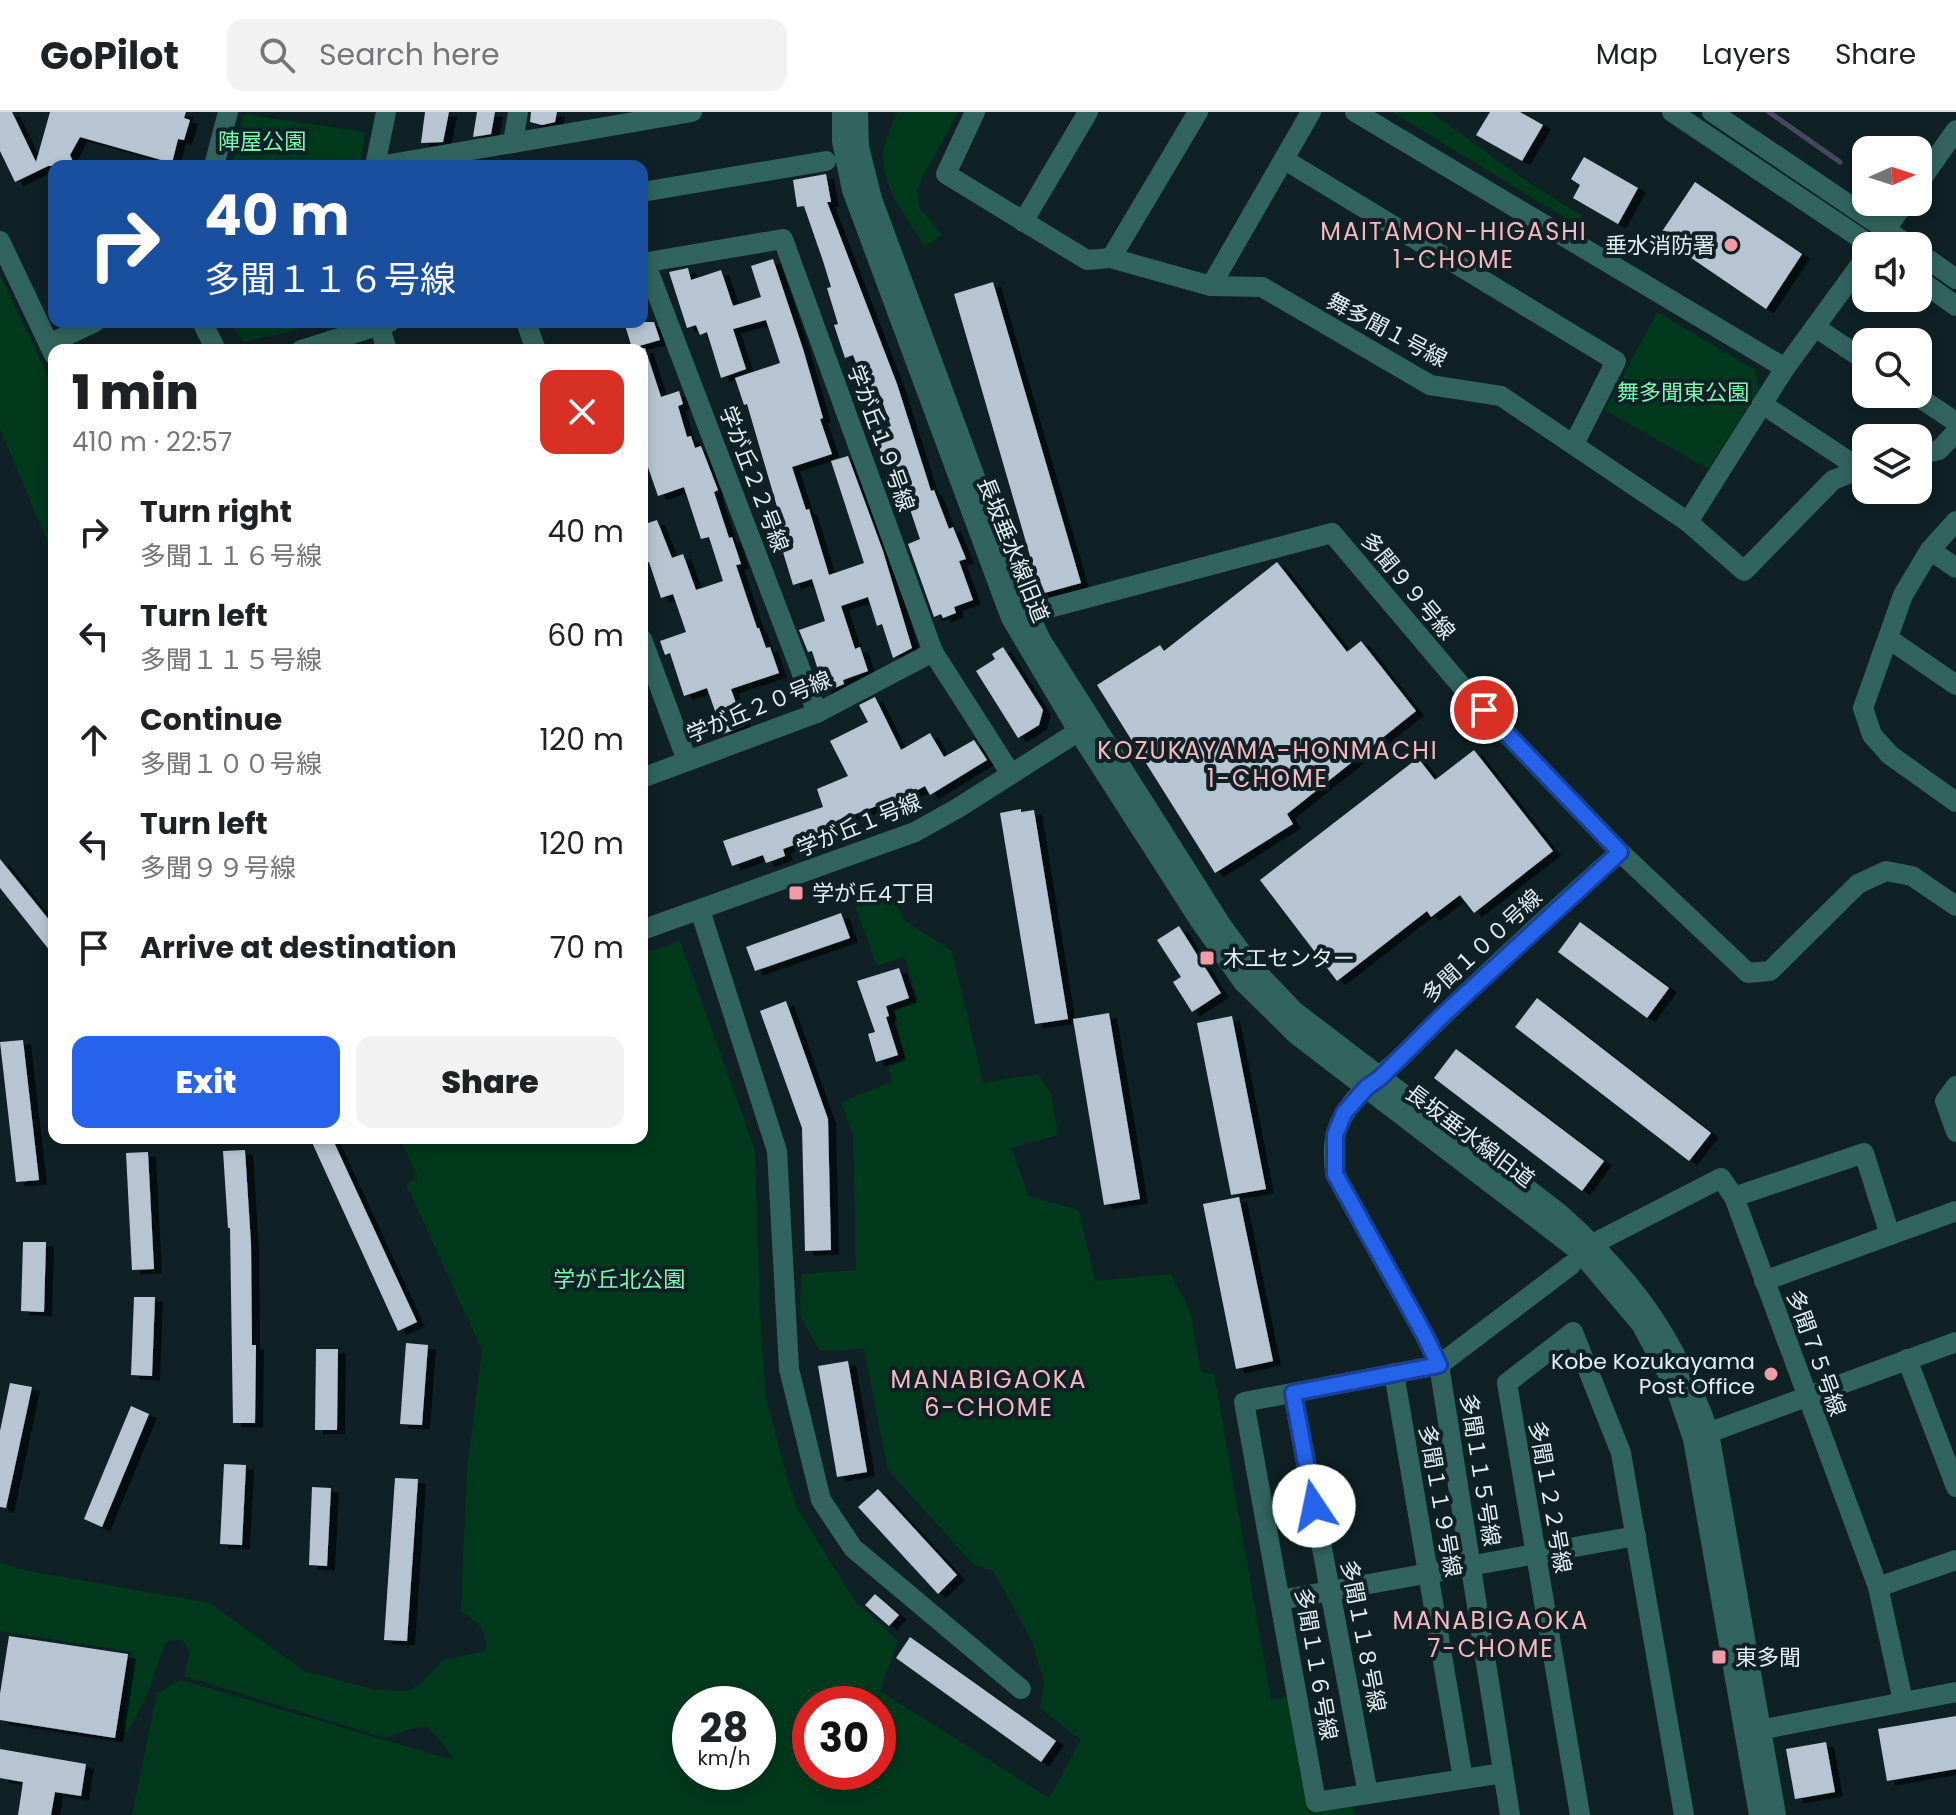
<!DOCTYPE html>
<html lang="en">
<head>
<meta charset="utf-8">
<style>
	:root { --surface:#fff; --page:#f2f2f2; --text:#202124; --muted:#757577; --line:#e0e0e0; --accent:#2563eb }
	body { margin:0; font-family:Poppins,"Noto Sans JP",sans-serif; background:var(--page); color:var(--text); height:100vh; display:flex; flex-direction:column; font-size:30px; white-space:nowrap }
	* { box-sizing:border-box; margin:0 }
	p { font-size:26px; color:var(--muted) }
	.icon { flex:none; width:44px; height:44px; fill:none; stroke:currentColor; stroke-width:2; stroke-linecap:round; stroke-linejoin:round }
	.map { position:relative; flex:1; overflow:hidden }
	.details { position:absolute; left:48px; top:232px; width:600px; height:800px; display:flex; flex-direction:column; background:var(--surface); border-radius:16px; box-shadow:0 4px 12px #0003 }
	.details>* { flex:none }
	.guide { position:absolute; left:48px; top:48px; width:600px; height:168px; border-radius:16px; box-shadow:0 4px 12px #0003; background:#1a4fa0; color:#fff; overflow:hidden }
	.needle { width:52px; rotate:87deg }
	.buttons { position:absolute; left:1852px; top:24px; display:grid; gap:16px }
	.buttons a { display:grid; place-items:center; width:80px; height:80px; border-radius:16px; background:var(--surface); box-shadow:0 4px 12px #0003; font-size:40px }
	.speed { position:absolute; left:672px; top:1574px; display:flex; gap:16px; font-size:40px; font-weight:700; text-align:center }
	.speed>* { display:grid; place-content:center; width:104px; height:104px; border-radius:50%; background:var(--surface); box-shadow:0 4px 12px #0003; line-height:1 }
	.speed small { font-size:20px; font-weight:400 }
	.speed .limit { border:12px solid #d22; background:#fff; color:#111 }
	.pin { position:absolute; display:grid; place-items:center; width:68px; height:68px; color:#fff; margin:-34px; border:4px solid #fff; border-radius:50%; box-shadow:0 2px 8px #0007 }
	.me { position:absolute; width:88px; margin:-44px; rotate:349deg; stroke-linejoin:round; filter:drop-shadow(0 0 6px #0008) }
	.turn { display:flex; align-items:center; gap:28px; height:168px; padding:0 24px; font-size:36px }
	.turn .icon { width:104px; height:104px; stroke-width:2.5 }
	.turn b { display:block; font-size:56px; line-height:68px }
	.round { display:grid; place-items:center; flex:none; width:84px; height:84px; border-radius:16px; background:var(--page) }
	.head { display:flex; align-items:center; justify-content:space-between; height:136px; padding:0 24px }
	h1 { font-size:48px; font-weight:800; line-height:60px }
	.action { display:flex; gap:16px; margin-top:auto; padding:16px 24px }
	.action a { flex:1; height:92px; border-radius:16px; background:var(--accent); color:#fff; font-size:32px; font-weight:800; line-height:92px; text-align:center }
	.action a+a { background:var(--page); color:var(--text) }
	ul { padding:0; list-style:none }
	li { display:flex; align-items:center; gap:24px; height:104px; padding:0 24px }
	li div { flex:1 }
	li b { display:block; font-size:30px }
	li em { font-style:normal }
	header { display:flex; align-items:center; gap:48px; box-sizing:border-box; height:112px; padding:0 40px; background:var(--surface); border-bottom:2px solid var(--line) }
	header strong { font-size:38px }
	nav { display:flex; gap:44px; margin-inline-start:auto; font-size:28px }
	.search { width:560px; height:72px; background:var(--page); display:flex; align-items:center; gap:20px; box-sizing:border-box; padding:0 28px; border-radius:16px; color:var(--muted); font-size:30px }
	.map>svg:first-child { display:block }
	.green { fill:#01391d; fill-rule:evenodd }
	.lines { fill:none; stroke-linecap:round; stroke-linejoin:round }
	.stream { stroke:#484760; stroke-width:5 }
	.building { fill:#b7c5d3; filter:url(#shadow) }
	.minor { stroke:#31645e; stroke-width:20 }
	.route-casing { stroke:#184099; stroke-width:20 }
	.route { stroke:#2563eb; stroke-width:14 }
	.poi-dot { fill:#f49aa6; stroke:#0f2125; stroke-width:3 }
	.labels { text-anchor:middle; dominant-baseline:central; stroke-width:8; stroke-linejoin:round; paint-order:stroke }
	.park-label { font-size:22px; fill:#7cf8ae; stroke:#0f2125 }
	.poi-label { font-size:22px; fill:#e3eef1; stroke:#0f2125; text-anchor:start }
	.street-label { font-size:22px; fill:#e3eef1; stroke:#0f2125 }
	.neighbourhood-label { font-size:24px; letter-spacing:2px; fill:#fbb7bf; stroke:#0f2125 }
</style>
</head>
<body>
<header>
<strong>GoPilot</strong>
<div class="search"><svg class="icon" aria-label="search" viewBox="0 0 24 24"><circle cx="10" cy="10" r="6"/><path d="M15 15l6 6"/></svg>Search here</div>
<nav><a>Map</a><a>Layers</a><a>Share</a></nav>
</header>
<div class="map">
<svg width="1956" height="1703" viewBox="0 0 1956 1703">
	<defs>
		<filter id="shadow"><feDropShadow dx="8" dy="4.5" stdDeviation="0" flood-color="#0009"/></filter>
	</defs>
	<rect width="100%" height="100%" fill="#0f2125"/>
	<g class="green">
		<path d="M897,0H958L917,76L919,95L942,123L925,134C906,104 879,74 884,36C886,24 893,11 897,0Z"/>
		<polygon points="1392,0 1431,0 1519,64 1582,104 1577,113"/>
		<polygon points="244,2 365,20 360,54 232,54"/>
		<polygon points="0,163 54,277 54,445 0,317"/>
		<polygon points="1657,200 1755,258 1759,277 1708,357 1605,298"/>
		<polygon points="229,210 297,210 297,218 244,230"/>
		<path d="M887,773L904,808L952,839L983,971L1038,962L1051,981L1058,1023L1011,1036L1029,1084L1079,1098L1095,1169L1171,1162L1190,1199L1201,1260L1214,1262L1271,1587L1288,1585L1310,1700L1352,1695L1355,1703H132L157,1581L181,1568L453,1648L442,1630L427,1615L414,1616L385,1626L184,1564C185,1558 188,1550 189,1543C190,1529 175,1523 165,1532L147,1583L127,1621L122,1620L132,1540L0,1519V1451L28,1459L210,1491L304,1559L377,1578L408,1579L420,1572L443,1548L485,1539C490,1520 476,1509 461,1499L467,1357L482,1238L406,1072L418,1066L400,1026H642V842L680,829L755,1038L760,1203L766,1286L786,1362L798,1398L855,1489L898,1529L880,1579L1049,1686L1081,1628L1040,1596L1044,1568L1031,1527L993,1459L974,1453L888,1358L864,1237L820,1239L800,1203L801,1162L856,1158L853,1023L841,990L892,970L888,956L905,948L894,899L918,887L904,845L877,854L852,785ZM690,1592H758V1660H690ZM810,1592H878V1660H810Z"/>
	</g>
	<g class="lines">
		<polyline class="stream" points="1769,0 1840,50"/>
	</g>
	<g class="building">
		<polygon points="0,0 12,0 36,50 50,0 186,0 184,6 190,8 184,28 178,27 172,51 80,25 70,43 75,54 48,54 15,70 0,39"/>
		<polygon points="425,0 449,0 443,30 421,31"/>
		<polygon points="477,0 495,0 491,22 473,25"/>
		<polygon points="531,0 557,0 555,10 542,13 530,10"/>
		<polygon points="1490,0 1520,0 1543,13 1522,49 1476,23"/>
		<polygon points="1584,45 1638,76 1618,112 1573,86 1580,73 1571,67"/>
		<polygon points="826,62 831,90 827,90 897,272 931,379 934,378 949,417 953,415 966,447 959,449 973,488 954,495 956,501 943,506 941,502 934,505 908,432 920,427 890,338 881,341 874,320 891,314 877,275 867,278 853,243 845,246 834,213 838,212 827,176 831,175 823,149 804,94 797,95 793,68"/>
		<polygon points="1695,70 1802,142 1766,197 1659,124"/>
		<polygon points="773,147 803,237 823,306 820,307 832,342 792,355 806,398 809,397 829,463 864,451 831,349 848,344 883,439 912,536 893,546 882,512 877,514 868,485 841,494 855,537 860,535 868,559 843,568 844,572 825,580 812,539 808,540 799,518 825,509 812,467 793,473 779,427 771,430 765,410 780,405 747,292 744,293 735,266 780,251 766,208 733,217 746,257 721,266 707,220 700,223 696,213 687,216 669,160 688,156 691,168 721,158 733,194 761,185 751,154"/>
		<polygon points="993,170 1081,471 1041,482 954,182"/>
		<polygon points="624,210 654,210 660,228 632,236"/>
		<polygon points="645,236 661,285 679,279 683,292 678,294 687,325 691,324 695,336 701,334 718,378 714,380 729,426 732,425 741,452 736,453 757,516 759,516 766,536 770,535 779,561 731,577 744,614 723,622 707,576 684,584 670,541 665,543 660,529 686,520 673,482 661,486 649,450 646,451 642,441 642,413 657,408 672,446 683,442 696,478 723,469 709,425 701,427 684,375 658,384 642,338 642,237"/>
		<polygon points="1277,450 1347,540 1361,529 1416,599 1287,702 1293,712 1215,761 1097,573 1160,533 1164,539"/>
		<polygon points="1003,535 1043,598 1039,613 1018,626 976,559 995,547 992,542"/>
		<polygon points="875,585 901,638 930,621 944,645 974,628 987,648 930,683 925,674 892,692 890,689 850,704 855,717 834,724 832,719 783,737 785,744 766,751 763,743 732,754 723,729 823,695 817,677 848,664 830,629 868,610 859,593"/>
		<polygon points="1474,638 1553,739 1474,801 1460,783 1431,805 1427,799 1337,869 1260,768 1418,646 1435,668"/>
		<polygon points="1021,697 1021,700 1034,698 1068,907 1035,912 1000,701"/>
		<polygon points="0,747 54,814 54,844 0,776"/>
		<polygon points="841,801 850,826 755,859 746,835"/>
		<polygon points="1580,810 1669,876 1647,906 1558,840"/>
		<polygon points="1179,814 1221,881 1192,900 1173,870 1181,865 1157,828"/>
		<polygon points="899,856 909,886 886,894 889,904 886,905 898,943 876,950 868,922 875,920 857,869"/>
		<polygon points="1537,886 1711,1021 1689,1049 1515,915"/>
		<polygon points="786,889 828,1007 831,1138 805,1139 802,1016 760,899"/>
		<polygon points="1109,901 1140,1087 1104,1093 1073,907"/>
		<polygon points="1232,904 1266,1077 1231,1083 1197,911"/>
		<polygon points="23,928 39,1068 16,1070 0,930"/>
		<polygon points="1456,937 1604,1049 1582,1079 1434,966"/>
		<polygon points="310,1026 332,1026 417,1210 398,1219"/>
		<polygon points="245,1038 251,1132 252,1233 256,1233 255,1311 233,1311 230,1116 228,1116 223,1039"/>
		<polygon points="148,1040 154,1157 132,1158 126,1041"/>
		<polygon points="1239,1085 1273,1249 1236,1257 1203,1092"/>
		<polygon points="23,1130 46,1130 44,1200 21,1199"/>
		<polygon points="134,1185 155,1185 152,1264 131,1263"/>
		<polygon points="406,1231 428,1233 422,1313 400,1312"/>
		<polygon points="316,1237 338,1237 337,1318 315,1318"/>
		<polygon points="848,1249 867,1360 837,1365 818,1254"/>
		<polygon points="10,1271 32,1275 6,1396 0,1395 0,1319"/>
		<polygon points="131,1294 149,1302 102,1415 84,1407"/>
		<polygon points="224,1352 246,1353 242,1433 220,1432"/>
		<polygon points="395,1366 418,1367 407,1529 384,1528"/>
		<polygon points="312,1375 331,1376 327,1454 309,1453"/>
		<polygon points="878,1377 957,1463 938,1482 858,1395"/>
		<polygon points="875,1482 899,1503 889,1514 865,1493"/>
		<polygon points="9,1524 128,1542 115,1626 0,1608 0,1582"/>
		<polygon points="910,1525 1056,1629 1041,1650 896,1546"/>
		<polygon points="1956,1604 1956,1657 1887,1669 1878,1617"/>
		<polygon points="1826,1630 1835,1680 1795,1687 1786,1637"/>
		<polygon points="0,1637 86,1652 81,1684 55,1680 51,1703 18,1703 23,1670 0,1666"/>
	</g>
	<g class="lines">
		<g class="minor">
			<polyline points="842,0 842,29 852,78 1011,506 1078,619 1200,809 1243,870 1297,923 1579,1139 1641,1212 1676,1277 1693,1327 1759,1703"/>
			<path d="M858,0L859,35L872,87L1016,476L1041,528L1222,814L1252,855L1294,899L1559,1101C1635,1169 1675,1225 1709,1321L1776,1703"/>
			<polyline points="975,0 946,62 1087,148 1111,146 1211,174 1262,175 1430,273 1501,284 1688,410 1785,256"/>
			<polyline points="1355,0 1785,256 1866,145"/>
			<polyline points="1672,0 1872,134"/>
			<polyline points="1712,0 1910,134"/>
			<polyline points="513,31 518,0"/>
			<polyline points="1285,48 1616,249 1574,332"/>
			<polyline points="214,54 228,0"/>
			<polyline points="375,54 386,0"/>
			<polyline points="379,54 692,0"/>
			<polyline points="1918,72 1956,18"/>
			<polyline points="642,80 826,49"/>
			<polyline points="1023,110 1088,0"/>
			<polyline points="1880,126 1905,90"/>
			<polyline points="0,129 54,243"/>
			<polyline points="1918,140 1956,167"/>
			<polyline points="1111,146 1198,0"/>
			<polyline points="645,150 817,601"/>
			<polyline points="642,151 783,127 933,540 1011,662"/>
			<polyline points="1918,167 1956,194"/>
			<polyline points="1212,172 1311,0"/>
			<polyline points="202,210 216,238"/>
			<polyline points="378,210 387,238"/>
			<polyline points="526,210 536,238"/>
			<polyline points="1815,215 1866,249"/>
			<polyline points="49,232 95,210"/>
			<polyline points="301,238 390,210"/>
			<polyline points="1914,282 1956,310"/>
			<polyline points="1762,292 1859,356"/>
			<polyline points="1918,343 1939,338 1956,320"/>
			<polyline points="1956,409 1930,438 1903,483 1863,596 1872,623 1890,643 1956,690"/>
			<polyline points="1688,410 1744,459 1833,368 1866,355"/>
			<polyline points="1930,438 1956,456"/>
			<polyline points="1015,505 1332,421 1464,577 1620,740 1748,861 1770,859 1858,772 1886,759 1912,764 1956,794"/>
			<polyline points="642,527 687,649"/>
			<polyline points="1889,527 1956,573"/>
			<polyline points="642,666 817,601 933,540"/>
			<polyline points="700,798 777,1039 789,1257 821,1388 853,1436 1021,1577"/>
			<polyline points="642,818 915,720 958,696 1090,612"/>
			<polyline points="1956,974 1945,989 1956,1020"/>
			<polyline points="1734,1085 1864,1041 1890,1123"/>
			<polyline points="1583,1137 1721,1066 1734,1085 1878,1475 1903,1589"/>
			<polyline points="1764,1169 1956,1099"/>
			<polyline points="1907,1247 1956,1375"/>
			<polyline points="1394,1261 1463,1667"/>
			<polyline points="1293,1281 1368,1682"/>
			<polyline points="1697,1325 1956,1230"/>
			<polyline points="1878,1475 1956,1448"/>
			<polyline points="1280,1488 1636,1424"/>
			<polyline points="1749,1620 1956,1580"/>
			<polyline points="1503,1661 1316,1690 1244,1290 1439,1253 1571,1153"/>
			<path d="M1510,1703L1439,1253L1424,1222L1335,1062C1333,1040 1332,1022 1344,1003C1356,980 1381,964 1400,946C1471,875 1545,807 1620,740"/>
			<polyline points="1580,1703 1507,1271 1573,1220 1621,1341 1684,1703"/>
		</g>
	</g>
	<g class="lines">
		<defs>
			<polyline id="route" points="1314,1394 1293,1281 1439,1253 1424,1222 1335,1062 1335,1023 1344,1001 1367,975 1380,966 1441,905 1620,740 1484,598"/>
		</defs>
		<use href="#route" class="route-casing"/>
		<use href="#route" class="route"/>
	</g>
	<g class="poi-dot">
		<circle cx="1731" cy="133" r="8"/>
		<rect x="788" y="773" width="16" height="16" rx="4"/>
		<rect x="1199" y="838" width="16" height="16" rx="4"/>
		<circle cx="1771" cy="1262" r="8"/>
		<rect x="1711" y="1537" width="16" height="16" rx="4"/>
	</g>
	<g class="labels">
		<g class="park-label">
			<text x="262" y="29">陣屋公園</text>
			<text x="1683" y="280">舞多聞東公園</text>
			<text x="619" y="1167">学が丘北公園</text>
		</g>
		<g class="poi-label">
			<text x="1715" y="133" text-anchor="end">垂水消防署</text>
			<text x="812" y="781">学が丘4丁目</text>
			<text x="1223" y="846">木工センター</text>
			<text x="1755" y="1249" text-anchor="end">Kobe Kozukayama<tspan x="1755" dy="25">Post Office</tspan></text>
			<text x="1735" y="1545">東多聞</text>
		</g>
		<g class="street-label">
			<text transform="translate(1387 218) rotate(28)">舞多聞１号線</text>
			<text transform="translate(881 326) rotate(70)">学が丘１９号線</text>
			<text transform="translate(754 367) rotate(69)">学が丘２２号線</text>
			<text transform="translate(1013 438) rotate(68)">長坂垂水線旧道</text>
			<text transform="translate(1408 474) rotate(50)">多聞９９号線</text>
			<text transform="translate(759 595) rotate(-22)">学が丘２０号線</text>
			<text transform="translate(859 713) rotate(-22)">学が丘１号線</text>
			<text transform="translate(1482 834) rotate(-43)">多聞１００号線</text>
			<text transform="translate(1470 1024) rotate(37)">長坂垂水線旧道</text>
			<text transform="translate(1816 1241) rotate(70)">多聞７５号線</text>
			<text transform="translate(1480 1358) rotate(81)">多聞１１５号線</text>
			<text transform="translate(1550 1385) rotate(80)">多聞１２２号線</text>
			<text transform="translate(1440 1389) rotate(80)">多聞１１９号線</text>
			<text transform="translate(1363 1524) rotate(79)">多聞１１８号線</text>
			<text transform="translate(1316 1552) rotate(80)">多聞１１６号線</text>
		</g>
		<g class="neighbourhood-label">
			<text x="1454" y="119">MAITAMON-HIGASHI<tspan x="1454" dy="28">1-CHOME</tspan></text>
			<text x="1268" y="638">KOZUKAYAMA-HONMACHI<tspan x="1268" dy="28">1-CHOME</tspan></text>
			<text x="989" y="1267">MANABIGAOKA<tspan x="989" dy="28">6-CHOME</tspan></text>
			<text x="1491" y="1508">MANABIGAOKA<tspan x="1491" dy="28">7-CHOME</tspan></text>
		</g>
	</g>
</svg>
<div class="buttons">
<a><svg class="needle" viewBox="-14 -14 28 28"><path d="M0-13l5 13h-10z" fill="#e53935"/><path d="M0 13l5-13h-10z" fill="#757577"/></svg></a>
<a><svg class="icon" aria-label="sound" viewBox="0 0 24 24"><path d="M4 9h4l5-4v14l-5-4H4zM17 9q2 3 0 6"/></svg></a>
<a><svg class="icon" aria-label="search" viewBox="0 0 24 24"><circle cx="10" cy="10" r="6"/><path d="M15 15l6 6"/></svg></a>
<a><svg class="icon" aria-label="layers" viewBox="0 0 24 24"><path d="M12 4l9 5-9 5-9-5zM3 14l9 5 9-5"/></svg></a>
</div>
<div class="speed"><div>28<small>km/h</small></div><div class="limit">30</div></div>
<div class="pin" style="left:1484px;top:598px;background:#d93025"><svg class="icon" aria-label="arrive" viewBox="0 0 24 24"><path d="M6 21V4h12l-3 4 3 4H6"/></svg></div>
<svg class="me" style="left:1314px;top:1394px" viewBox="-20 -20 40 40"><circle r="19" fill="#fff"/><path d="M0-13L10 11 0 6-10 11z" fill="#2563eb"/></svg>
<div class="guide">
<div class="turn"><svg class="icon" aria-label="right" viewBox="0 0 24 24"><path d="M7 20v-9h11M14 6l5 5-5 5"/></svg><div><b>40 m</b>多聞１１６号線</div></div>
</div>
<section class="details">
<div class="head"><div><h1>1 min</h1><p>410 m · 22:57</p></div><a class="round" style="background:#d93025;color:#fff"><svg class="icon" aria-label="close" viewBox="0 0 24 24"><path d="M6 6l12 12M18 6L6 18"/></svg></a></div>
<ul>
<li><svg class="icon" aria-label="right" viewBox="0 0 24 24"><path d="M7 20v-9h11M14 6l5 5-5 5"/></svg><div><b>Turn right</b><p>多聞１１６号線</p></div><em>40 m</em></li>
<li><svg class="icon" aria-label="left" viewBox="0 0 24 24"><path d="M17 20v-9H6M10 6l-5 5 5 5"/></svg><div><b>Turn left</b><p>多聞１１５号線</p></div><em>60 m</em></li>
<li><svg class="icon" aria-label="ahead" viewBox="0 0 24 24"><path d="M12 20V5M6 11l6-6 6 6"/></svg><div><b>Continue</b><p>多聞１００号線</p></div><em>120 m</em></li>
<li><svg class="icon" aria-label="left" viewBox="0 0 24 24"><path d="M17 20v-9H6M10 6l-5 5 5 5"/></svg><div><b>Turn left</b><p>多聞９９号線</p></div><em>120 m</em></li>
<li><svg class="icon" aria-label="arrive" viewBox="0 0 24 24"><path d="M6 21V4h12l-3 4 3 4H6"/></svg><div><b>Arrive at destination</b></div><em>70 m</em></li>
</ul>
<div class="action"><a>Exit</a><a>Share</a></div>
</section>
</div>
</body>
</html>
